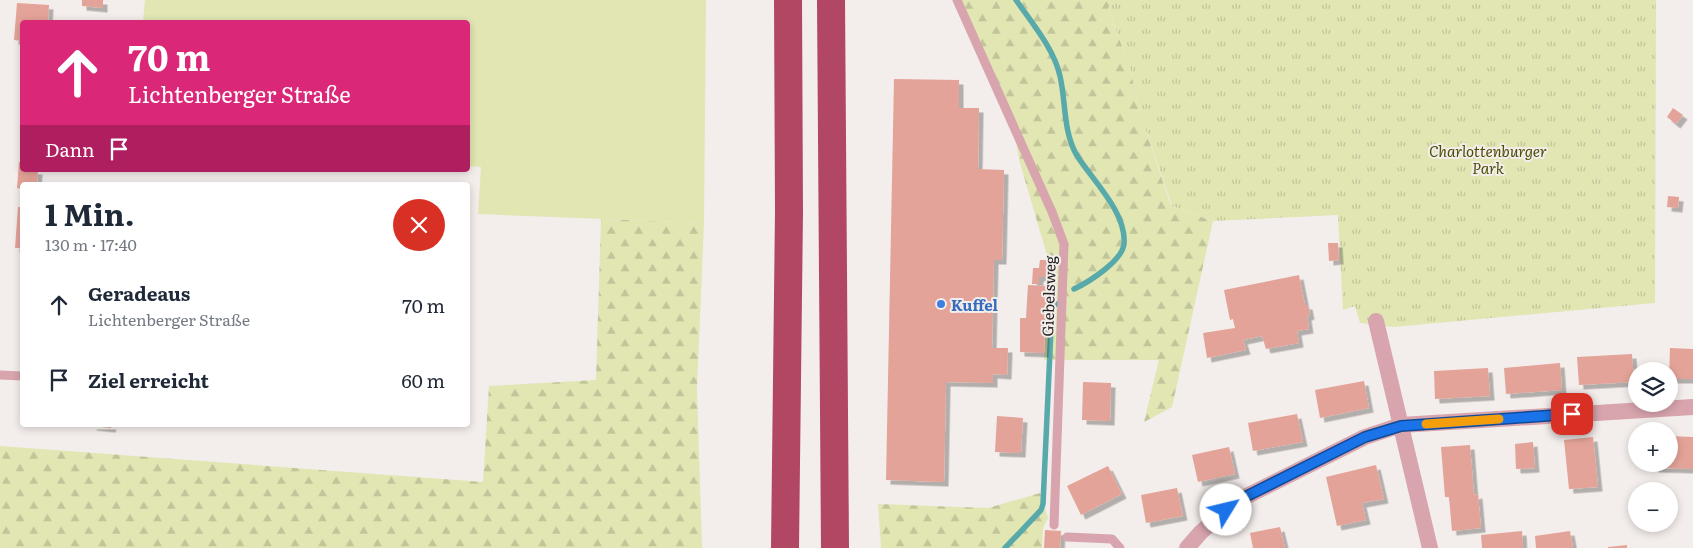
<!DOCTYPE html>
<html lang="de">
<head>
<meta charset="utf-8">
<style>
	:root { --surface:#fff; --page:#f2f2f3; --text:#1f2937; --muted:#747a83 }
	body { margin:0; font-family:Literata,serif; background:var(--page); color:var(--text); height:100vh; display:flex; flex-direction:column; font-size:19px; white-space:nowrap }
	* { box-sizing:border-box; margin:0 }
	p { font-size:16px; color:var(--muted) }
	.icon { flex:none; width:28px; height:28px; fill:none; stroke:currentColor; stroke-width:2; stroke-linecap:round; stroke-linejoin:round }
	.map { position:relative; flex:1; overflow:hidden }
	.side { position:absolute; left:20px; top:182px; width:450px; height:245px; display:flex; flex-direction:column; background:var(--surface); border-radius:5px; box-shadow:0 2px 8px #0003 }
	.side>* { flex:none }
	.top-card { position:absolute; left:20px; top:20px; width:450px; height:152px; border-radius:5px; box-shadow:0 2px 8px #0003; background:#db2777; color:#fff; overflow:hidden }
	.buttons { position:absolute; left:1628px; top:362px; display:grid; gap:10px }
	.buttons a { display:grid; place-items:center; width:50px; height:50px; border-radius:50%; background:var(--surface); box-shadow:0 2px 8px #0003; font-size:25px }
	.pin { position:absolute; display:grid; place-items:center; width:42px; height:42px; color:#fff; margin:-21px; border-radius:10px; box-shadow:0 2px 8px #0006 }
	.me { position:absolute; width:55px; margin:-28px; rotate:54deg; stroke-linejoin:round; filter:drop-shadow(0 0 4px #0008) }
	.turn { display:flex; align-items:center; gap:18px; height:105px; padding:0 25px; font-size:22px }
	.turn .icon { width:65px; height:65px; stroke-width:2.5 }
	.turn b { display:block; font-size:35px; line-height:42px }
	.then { display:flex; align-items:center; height:48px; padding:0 25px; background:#0003; gap:10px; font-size:19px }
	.round { display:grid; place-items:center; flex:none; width:52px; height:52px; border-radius:26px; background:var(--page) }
	.headline { display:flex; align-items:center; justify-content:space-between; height:85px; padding:0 25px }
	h1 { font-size:30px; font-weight:700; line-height:38px }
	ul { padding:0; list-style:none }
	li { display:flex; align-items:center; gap:15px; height:75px; padding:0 25px }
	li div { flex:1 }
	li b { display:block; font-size:19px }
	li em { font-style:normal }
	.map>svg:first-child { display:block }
	.grass { fill:#e1e6b3 }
	.forest { fill:url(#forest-firs) }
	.park { fill:url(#park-tufts) }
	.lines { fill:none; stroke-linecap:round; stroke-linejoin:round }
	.stream { stroke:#58a9aa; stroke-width:5.5 }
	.building { fill:#e4a398; filter:url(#shadow) }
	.service { stroke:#d8a4ad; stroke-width:9 }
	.minor { stroke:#d8a4ad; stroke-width:16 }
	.motorway { stroke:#b14763; stroke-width:28 }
	.route-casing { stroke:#114b97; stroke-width:12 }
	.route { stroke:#1a73e8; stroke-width:9 }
	.slow { stroke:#f59e0b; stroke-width:9 }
	.shop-dot { fill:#3f7fe0; stroke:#f3edeb; stroke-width:2 }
	.labels { text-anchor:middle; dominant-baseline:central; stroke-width:4; stroke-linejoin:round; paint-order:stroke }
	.park-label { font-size:15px; font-style:italic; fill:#4c4e05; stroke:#f3edeb }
	.street-label { font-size:15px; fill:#232120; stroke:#f3edeb }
	.shop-label { font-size:15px; font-weight:bold; fill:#366cbe; stroke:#f3edeb; text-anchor:start }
</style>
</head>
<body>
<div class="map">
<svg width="1693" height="548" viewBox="0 0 1693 548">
	<defs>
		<pattern id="forest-firs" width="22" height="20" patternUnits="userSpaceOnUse" patternTransform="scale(1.25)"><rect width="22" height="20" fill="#e1e6b3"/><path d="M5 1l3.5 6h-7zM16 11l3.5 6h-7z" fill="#c1c59a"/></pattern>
		<pattern id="park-tufts" width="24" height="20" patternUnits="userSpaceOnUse" patternTransform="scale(1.25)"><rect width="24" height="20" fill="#e1e6b3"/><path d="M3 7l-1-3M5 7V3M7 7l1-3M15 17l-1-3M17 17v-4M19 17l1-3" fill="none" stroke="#c1c59a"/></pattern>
		<filter id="shadow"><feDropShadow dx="4.5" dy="4.5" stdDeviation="0" flood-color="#0004"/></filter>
	</defs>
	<rect width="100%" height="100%" fill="#f3edeb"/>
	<polygon class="grass" points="145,0 706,0 704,223 478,214 481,167 468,166 468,22 143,22"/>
	<g class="forest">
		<polygon points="961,0 1114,0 1108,9 1130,67 1139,110 1171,206 1213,221 1172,407 1144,422 1159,360 1044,360 1049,262 1020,163 1010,112"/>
		<polygon points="601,219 704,223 697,389 702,548 0,548 0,446 483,482 489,386 596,380"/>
		<polygon points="1040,493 1048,518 1043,528 1042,548 881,548 878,504 988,508"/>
	</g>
	<polygon class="park" points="1114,0 1656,0 1655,303 1393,327 1360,323 1355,306 1343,310 1338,215 1213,221 1172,206 1139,110 1130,67 1108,8"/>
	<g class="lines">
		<g class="stream">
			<path d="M1016,0C1032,23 1054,49 1060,76C1066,102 1063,130 1076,154C1091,179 1127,212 1124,244C1122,261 1089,282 1074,289"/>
			<polyline points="1005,548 1041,510 1043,504 1052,307 1056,304"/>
		</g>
	</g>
	<g class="building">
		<polygon points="82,0 103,0 103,8 82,6"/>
		<polygon points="17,3 49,5 48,22 22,22 22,41 14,40"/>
		<polygon points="21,55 22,55 22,68 20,68"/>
		<polygon points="894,79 959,80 959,108 979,108 978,169 1004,170 1002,260 994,260 992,348 1008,348 1007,375 993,374 993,383 946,382 944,482 886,480"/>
		<polygon points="1673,108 1683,115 1676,124 1667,117"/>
		<polygon points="19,162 22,162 22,170 38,170 37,185 22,185 22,189 17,188"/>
		<polygon points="1668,196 1679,197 1678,208 1667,207"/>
		<polygon points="18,207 22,207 22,248 15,248"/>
		<polygon points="1328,243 1338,243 1339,260 1329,261"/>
		<polygon points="1040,260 1047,260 1046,277 1039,277 1039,284 1032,284 1033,268 1039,268"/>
		<polygon points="1299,275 1305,305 1308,305 1310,315 1307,316 1309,329 1297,331 1299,343 1266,349 1262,336 1243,340 1246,350 1207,358 1203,333 1235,328 1233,319 1230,320 1224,290"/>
		<polygon points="1028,285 1047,286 1044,353 1020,352 1020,318 1026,318"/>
		<polygon points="1670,348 1693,349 1693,379 1669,379"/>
		<polygon points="1632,354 1634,382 1579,385 1577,357"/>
		<polygon points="1560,363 1562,390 1506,394 1504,368"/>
		<polygon points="1488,368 1490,396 1435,399 1434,371"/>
		<polygon points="1364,381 1369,408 1320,418 1315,390"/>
		<polygon points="1083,382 1111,383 1110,421 1082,420"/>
		<polygon points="1297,414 1303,442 1253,451 1248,423"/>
		<polygon points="997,416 1023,418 1021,453 995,452"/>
		<polygon points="92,425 112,425 111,428 92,426"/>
		<polygon points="1669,436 1693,437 1693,469 1654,468 1654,464 1669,464"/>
		<polygon points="1593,437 1598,487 1569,489 1564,440"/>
		<polygon points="1533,442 1535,468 1516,469 1515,444"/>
		<polygon points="1470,445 1474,495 1478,494 1481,528 1452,531 1449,497 1445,497 1441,447"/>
		<polygon points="1229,447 1235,474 1198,482 1192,455"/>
		<polygon points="1376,465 1384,499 1362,503 1366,520 1337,526 1326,477"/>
		<polygon points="1108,466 1122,494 1081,515 1067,486"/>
		<polygon points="1177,488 1183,516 1146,523 1141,495"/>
		<polygon points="1280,527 1285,548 1253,548 1250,533"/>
		<polygon points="1045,530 1061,531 1060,548 1044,548"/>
		<polygon points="1522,531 1523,548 1482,548 1481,535"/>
		<polygon points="1570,531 1573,548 1536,548 1535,536"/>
		<polygon points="1627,545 1627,548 1608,548 1608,547"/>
	</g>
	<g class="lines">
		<g class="service">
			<polyline points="957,0 1052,212 1064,244 1054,525"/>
			<polyline points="0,375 22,376"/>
			<polyline points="1067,537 1112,539 1120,548"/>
		</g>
		<g class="minor">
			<polyline points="1376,321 1430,548"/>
			<polyline points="1187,548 1201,532 1239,500 1365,437 1401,425 1693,407"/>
		</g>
		<g class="motorway">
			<polyline points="831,0 835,548"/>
			<polyline points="785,548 789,211 788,0"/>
		</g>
	</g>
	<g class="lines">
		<defs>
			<polyline id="route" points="1226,510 1239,500 1365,437 1401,426 1572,414"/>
		</defs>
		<use href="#route" class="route-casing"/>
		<use href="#route" class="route"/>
		<polyline class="slow" points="1426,424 1499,419"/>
	</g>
	<circle class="shop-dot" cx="941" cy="304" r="5"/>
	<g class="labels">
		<g class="park-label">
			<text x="1488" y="150">Charlottenburger<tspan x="1488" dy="17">Park</tspan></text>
		</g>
		<g class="street-label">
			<text transform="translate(1048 296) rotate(-88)">Giebelsweg</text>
		</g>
		<g class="shop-label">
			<text x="951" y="304">Kuffel</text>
		</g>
	</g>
</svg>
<div class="buttons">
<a><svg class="icon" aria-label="layers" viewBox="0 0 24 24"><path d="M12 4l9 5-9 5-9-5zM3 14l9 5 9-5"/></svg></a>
<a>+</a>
<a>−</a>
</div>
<div class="pin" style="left:1572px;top:414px;background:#d93025"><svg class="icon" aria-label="arrive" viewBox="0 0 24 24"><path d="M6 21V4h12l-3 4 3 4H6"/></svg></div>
<svg class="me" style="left:1226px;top:510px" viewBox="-20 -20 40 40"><circle r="19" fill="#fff"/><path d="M0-13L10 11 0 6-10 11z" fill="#1a73e8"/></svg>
<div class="top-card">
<div class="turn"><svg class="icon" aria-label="ahead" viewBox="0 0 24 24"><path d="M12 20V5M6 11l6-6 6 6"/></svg><div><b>70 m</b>Lichtenberger Straße</div></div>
<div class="then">Dann<svg class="icon" aria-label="arrive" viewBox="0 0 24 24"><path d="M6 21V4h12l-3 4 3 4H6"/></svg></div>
</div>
<section class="side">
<div class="headline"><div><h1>1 Min.</h1><p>130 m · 17:40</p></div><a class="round" style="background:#d93025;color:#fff"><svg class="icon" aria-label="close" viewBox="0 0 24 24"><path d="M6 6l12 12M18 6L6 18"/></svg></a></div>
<ul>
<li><svg class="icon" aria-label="ahead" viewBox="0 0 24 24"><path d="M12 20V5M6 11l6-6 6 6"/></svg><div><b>Geradeaus</b><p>Lichtenberger Straße</p></div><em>70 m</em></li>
<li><svg class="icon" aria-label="arrive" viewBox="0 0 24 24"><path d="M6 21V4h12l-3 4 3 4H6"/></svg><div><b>Ziel erreicht</b></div><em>60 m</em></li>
</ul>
</section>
</div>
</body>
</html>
